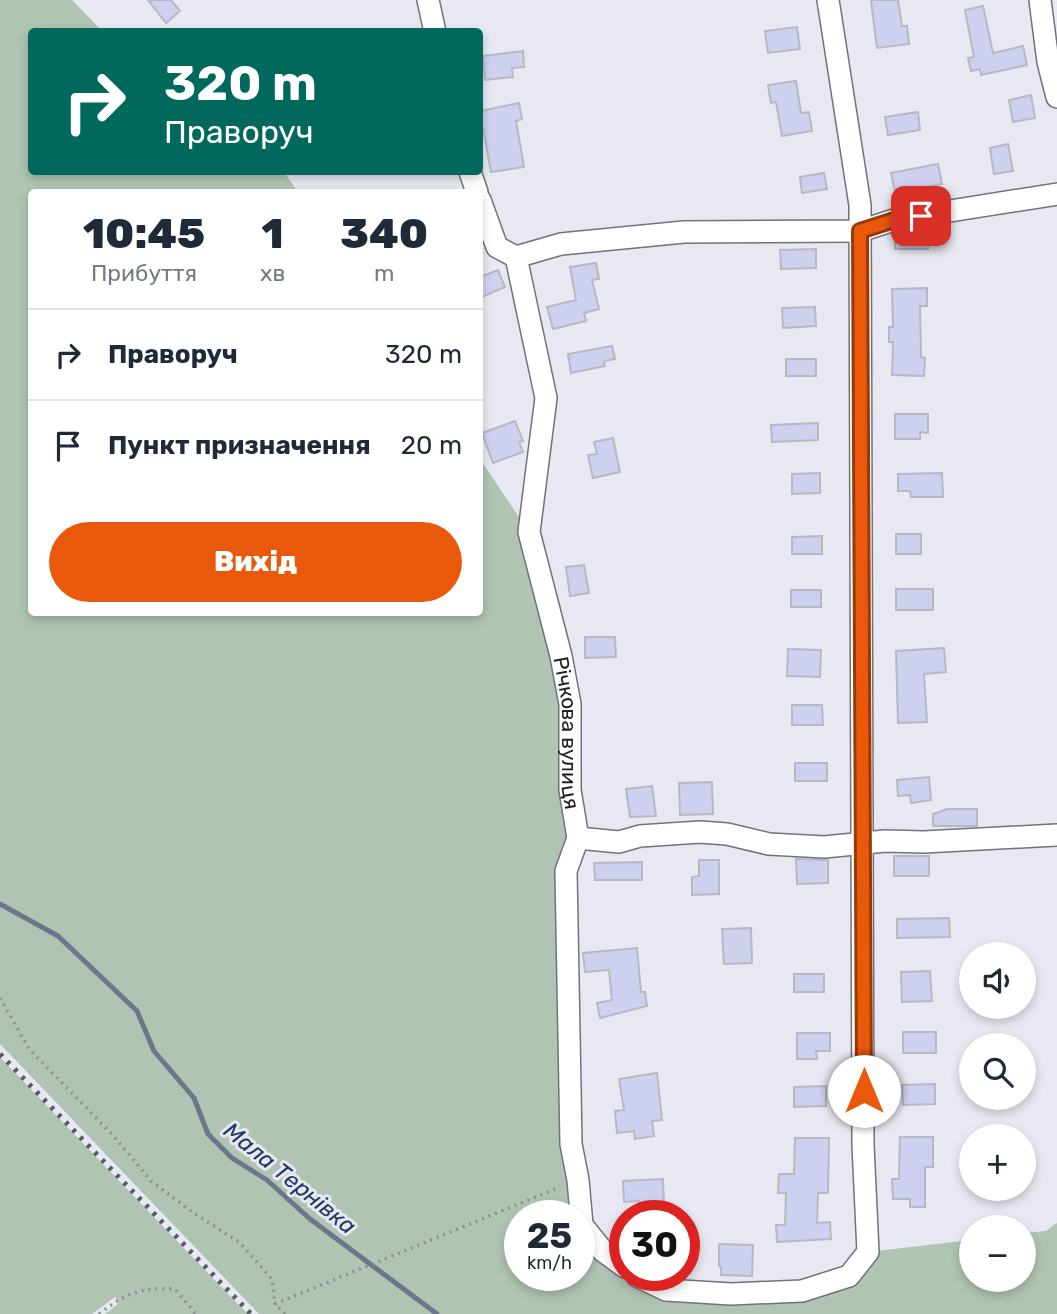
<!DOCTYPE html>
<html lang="uk">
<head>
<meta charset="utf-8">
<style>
	:root { --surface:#fff; --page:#f2f2f3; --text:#1f2937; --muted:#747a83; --line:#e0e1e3; --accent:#ea580c }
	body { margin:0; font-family:Rubik,sans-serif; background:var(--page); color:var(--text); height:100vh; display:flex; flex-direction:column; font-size:26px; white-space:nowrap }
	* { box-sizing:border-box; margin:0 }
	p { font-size:23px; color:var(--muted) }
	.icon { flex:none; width:38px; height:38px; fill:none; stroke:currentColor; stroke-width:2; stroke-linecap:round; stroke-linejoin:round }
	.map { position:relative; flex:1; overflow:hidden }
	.side { position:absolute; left:28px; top:189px; width:455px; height:427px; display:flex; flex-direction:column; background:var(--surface); border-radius:7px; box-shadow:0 4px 10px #0003 }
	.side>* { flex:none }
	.banner { position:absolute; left:28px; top:28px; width:455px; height:147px; border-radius:7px; box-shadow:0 4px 10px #0003; background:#00695c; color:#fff; overflow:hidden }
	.buttons { position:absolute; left:959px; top:942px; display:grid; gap:14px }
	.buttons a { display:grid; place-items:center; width:77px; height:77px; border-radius:50%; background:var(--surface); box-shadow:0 4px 10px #0003; font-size:35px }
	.speed { position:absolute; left:504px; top:1200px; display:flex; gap:14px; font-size:35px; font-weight:700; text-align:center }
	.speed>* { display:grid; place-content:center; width:91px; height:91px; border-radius:50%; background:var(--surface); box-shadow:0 4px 10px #0003; line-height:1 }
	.speed small { font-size:18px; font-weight:400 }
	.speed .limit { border:10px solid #d22; background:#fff; color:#111 }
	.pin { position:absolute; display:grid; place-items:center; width:60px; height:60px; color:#fff; margin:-30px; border-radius:14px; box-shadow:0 4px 10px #0006 }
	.me { position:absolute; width:77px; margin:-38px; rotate:0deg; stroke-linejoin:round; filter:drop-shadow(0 0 5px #0008) }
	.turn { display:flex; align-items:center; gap:24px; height:147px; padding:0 21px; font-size:32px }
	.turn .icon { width:91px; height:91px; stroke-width:2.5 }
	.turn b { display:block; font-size:49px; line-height:60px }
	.eta { display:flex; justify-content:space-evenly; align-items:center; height:119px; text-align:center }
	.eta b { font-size:42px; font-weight:800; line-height:49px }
	.primary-button { display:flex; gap:14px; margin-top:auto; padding:14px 21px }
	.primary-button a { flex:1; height:80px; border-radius:42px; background:var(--accent); color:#fff; font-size:28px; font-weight:800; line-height:80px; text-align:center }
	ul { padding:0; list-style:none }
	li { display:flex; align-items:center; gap:21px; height:91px; padding:0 21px; border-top:2px solid var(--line) }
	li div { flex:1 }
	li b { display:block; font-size:26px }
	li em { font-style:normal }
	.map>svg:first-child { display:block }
	.green { fill:#afc4b2 }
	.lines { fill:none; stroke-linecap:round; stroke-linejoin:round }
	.stream { stroke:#6c788a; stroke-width:5 }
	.building { fill:#ced0ef; stroke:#b8b8c1; stroke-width:2 }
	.street-casing { stroke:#71727a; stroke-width:24 }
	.path { stroke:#8e8f96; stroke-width:3.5; stroke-dasharray:2 5; stroke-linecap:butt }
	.street { stroke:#fff; stroke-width:21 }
	.rail { stroke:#5a5b60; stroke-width:5; stroke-dasharray:3.5 7; stroke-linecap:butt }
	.route-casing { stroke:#983908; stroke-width:18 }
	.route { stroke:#ea580c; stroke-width:12 }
	.labels { text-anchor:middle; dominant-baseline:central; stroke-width:6; stroke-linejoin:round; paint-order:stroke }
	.street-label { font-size:21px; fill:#202124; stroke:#e7e8f1 }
	.water-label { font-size:23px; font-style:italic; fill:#21395e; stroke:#e7e8f1 }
</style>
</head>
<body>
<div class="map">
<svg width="1057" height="1314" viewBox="0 0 1057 1314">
	<rect width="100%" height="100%" fill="#e7e8f1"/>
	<g class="green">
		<polygon points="0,0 72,0 102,31 32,32 32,172 284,172 298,192 32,192 32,612 480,612 480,459 529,532 557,659 573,834 562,870 568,1192 575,1216 520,1216 520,1276 579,1276 579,1229 625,1276 804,1295 868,1252 971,1240 971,1279 1024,1279 1024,1233 1046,1231 1057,1223 1057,1314 259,1314 0,1044"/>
		<polygon points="0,1057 229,1295 248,1314 105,1314 119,1303 115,1297 92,1314 0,1314"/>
	</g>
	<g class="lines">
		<polyline class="stream" points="0,904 58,936 137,1011 154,1051 194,1098 208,1134 232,1158 267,1180 310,1219 437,1314"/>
	</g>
	<g class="building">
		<polygon points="148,0 171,0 180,11 166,23"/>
		<polygon points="871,0 898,0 902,26 907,26 909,44 877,48"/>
		<polygon points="983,6 993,53 1023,46 1027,65 981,75 980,69 971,71 968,58 974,57 965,10"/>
		<polygon points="797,27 800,49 768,53 765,31"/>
		<polygon points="523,51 524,67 512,68 513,77 485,80 483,56"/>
		<polygon points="796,81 801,113 809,112 812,131 782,136 776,102 771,103 768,85"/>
		<polygon points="1031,95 1035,118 1013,122 1009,100"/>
		<polygon points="519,103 522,119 516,121 524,167 491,172 483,128 480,128 480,111"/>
		<polygon points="918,112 920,130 888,135 885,117"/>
		<polygon points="1008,144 1013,171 994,174 990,148"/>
		<polygon points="938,164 942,184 895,192 891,173"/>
		<polygon points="824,173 827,189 802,193 800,177"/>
		<polygon points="918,229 928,230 928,249 895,249 895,233"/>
		<polygon points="816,249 816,268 781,269 780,250"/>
		<polygon points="596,263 599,279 592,280 599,309 584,313 586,321 553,329 547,307 576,300 570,267"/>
		<polygon points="498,270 505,287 480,298 480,277"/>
		<polygon points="927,288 927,306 920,306 921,357 925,358 924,376 892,375 893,342 889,342 889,327 893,327 892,289"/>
		<polygon points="815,307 816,326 783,328 782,308"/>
		<polygon points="612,346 615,359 604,361 605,366 571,373 568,354"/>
		<rect x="786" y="359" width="30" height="17"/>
		<polygon points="895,414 928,414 928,433 920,432 920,439 895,439"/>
		<polygon points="515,421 523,441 519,442 523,452 493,463 482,433"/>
		<polygon points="818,423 818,440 772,442 771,425"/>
		<polygon points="613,438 620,472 593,478 588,455 597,454 594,442"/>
		<polygon points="820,473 820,493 792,494 792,474"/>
		<polygon points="942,473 943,497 911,497 910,491 898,491 898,474"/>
		<rect x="896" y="534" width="25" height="20"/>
		<polygon points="822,536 822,554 792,554 792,537"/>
		<polygon points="584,565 589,593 570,596 566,567"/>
		<rect x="896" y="589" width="37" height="21"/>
		<rect x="791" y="590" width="30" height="17"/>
		<polygon points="585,637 615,637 616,657 585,658"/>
		<polygon points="944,648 946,672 924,674 927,722 898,723 896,651"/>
		<polygon points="788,649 821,650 820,677 787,676"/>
		<polygon points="792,705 822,705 823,725 792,725"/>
		<rect x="795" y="763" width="32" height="18"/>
		<polygon points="929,777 931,800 911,803 910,795 898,796 897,780"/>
		<polygon points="712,782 713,814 680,815 679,783"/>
		<polygon points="652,786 656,816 630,817 626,789"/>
		<polygon points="947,809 977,809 977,826 933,826 933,814"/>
		<rect x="894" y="856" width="35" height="20"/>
		<polygon points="796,859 828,860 828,883 797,884"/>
		<polygon points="699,860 719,860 719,894 692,895 692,877 699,876"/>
		<polygon points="642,862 642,880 595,880 594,863"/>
		<polygon points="949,918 950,937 897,938 897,919"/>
		<polygon points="751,928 752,963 724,964 722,929"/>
		<polygon points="637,948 641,992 645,992 647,1006 600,1018 597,1003 612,1000 609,970 585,972 583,953"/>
		<polygon points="930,971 932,1001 902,1002 901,972"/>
		<rect x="794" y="974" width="30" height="18"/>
		<rect x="903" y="1032" width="33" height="21"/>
		<polygon points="797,1033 830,1033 830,1051 816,1051 817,1059 797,1059"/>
		<polygon points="657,1073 662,1120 652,1121 654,1136 635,1139 634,1131 617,1133 615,1111 624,1110 619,1079"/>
		<polygon points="935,1084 935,1104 903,1105 902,1085"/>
		<polygon points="826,1086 826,1106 794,1107 794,1087"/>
		<polygon points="900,1137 933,1137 933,1167 925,1167 925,1207 910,1207 910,1199 893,1199 892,1179 899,1179"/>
		<polygon points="795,1138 829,1138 828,1193 818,1193 817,1223 830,1222 831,1239 777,1242 776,1225 785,1225 786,1193 778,1193 779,1174 794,1174"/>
		<polygon points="663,1179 664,1207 639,1209 639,1201 624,1202 623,1181"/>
		<polygon points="719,1244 753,1245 752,1276 721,1275 721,1267 719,1266"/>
	</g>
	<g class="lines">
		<defs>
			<g id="street">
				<polyline points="428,0 435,32"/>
				<polyline points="1040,0 1048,62 1057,97"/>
				<polyline points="470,172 477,192"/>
				<path id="s1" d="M480,200L497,247L516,257L546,398L529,532L561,656L570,704V790L578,838L566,871L571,1144L578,1180L582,1225L603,1251L625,1267"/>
				<polyline points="516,257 561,244 684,232 860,231 894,220 1057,194"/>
				<polyline points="578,838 619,842 640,836 700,832 727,834 769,844 824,847 885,841 924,842 1057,835"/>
				<polyline points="637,1276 666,1290 731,1294 802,1291 849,1276 868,1252 863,1145 860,205 828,0"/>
			</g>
		</defs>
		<use href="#street" class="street-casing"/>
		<g class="path">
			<polyline points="0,998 29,1049 111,1133 151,1181 195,1214 239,1242 272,1279 275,1304"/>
			<path d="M99,1314C126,1293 140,1287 175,1289L196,1314"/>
			<polyline points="285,1314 275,1304 560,1187"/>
		</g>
		<use href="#street" class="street"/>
		<polyline class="rail" points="0,1054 251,1314"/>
	</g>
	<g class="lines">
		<defs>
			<polyline id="route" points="864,1091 860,231 894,220 921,216"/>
		</defs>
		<use href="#route" class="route-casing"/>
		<use href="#route" class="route"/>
	</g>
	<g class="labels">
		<g class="street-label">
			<text stroke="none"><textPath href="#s1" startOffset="556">Річкова вулиця</textPath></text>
		</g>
		<g class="water-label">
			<text transform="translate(290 1178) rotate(39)">Мала Тернівка</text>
		</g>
	</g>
</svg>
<div class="buttons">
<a><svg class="icon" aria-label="sound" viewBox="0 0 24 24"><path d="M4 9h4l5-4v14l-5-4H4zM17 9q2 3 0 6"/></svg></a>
<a><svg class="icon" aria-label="search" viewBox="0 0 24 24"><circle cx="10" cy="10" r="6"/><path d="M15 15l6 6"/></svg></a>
<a>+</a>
<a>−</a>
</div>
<div class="speed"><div>25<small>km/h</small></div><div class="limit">30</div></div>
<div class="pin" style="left:921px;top:216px;background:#d93025"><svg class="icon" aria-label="arrive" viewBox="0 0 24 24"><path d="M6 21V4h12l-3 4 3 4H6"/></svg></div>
<svg class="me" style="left:864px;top:1091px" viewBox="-20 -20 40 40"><circle r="19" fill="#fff"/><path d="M0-13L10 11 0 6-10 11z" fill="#ea580c"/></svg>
<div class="banner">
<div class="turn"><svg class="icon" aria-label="right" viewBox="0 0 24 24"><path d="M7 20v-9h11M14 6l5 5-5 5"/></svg><div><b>320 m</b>Праворуч</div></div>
</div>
<section class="side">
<div class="eta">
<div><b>10:45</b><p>Прибуття</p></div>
<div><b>1</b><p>хв</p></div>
<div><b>340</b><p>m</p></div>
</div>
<ul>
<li><svg class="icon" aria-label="right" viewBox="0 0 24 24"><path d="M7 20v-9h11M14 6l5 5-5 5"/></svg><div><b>Праворуч</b></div><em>320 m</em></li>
<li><svg class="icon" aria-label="arrive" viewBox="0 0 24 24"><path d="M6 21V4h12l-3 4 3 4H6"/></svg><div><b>Пункт призначення</b></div><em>20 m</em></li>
</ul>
<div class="primary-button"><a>Вихід</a></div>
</section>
</div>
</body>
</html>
